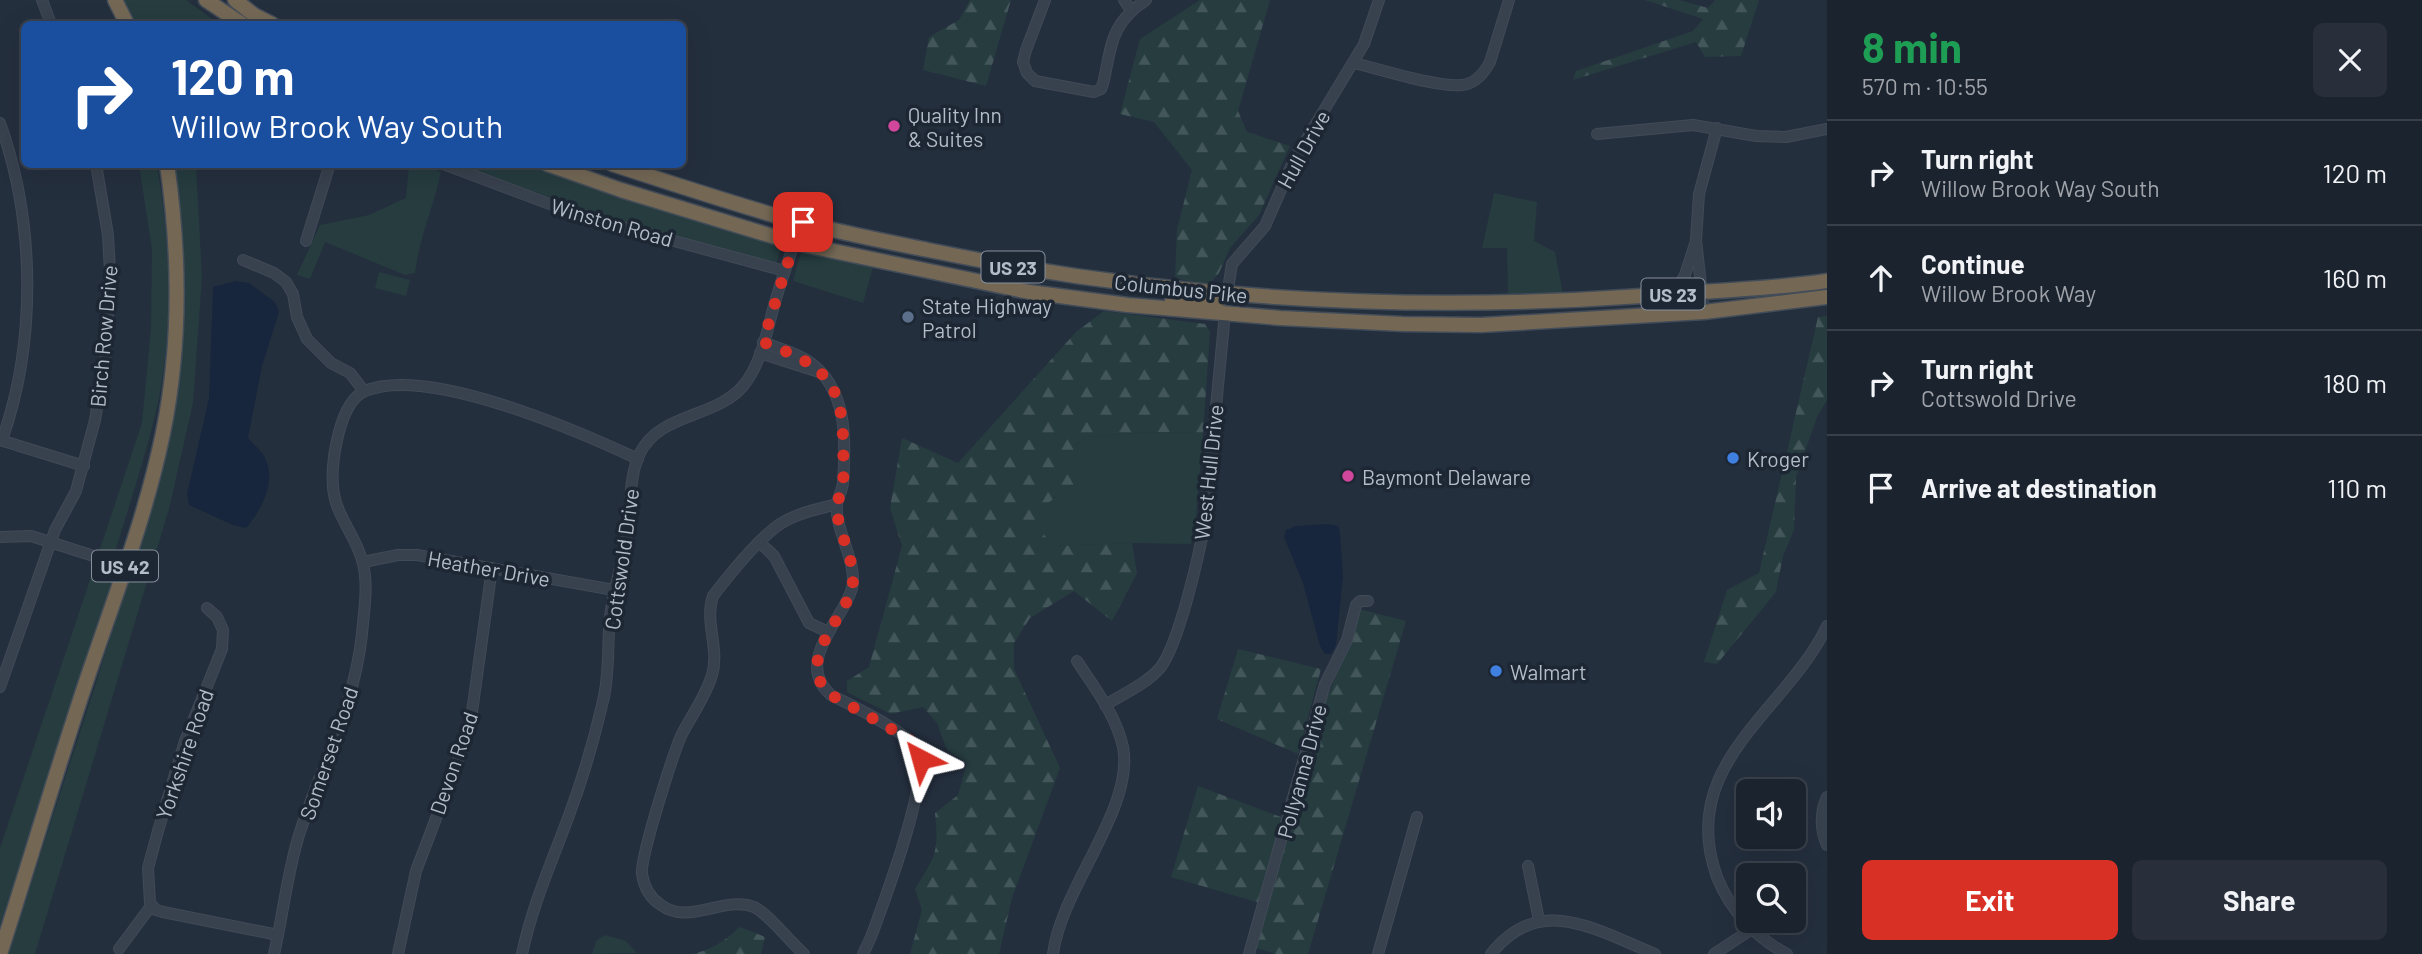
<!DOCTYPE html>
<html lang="en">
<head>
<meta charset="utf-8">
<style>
	:root { --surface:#1b232e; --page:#282f3a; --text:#f1f3f6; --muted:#a0a4aa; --line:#39404a; --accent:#d93025 }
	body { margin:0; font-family:Barlow,sans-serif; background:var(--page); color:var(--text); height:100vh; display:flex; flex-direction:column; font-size:26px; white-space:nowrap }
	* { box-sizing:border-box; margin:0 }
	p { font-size:23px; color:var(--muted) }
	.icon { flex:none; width:38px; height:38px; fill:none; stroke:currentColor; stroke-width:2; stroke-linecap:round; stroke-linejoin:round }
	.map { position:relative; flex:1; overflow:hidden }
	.panel { display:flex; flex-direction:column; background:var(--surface); width:595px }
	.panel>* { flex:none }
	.top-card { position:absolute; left:21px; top:21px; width:665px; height:147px; border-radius:10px; box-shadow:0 7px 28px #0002,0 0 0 2px var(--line); background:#1a4fa0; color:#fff; overflow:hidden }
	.controls { position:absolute; left:1736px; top:779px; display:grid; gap:14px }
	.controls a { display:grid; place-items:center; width:70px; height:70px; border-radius:10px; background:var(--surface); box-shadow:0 7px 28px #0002,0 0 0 2px var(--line); font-size:35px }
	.pin { position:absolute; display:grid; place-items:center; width:60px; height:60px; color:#fff; margin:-30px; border-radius:14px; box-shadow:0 4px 10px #0006 }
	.me { position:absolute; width:77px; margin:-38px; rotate:321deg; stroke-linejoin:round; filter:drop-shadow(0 0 5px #0008) }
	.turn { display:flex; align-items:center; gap:24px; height:147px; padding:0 35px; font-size:32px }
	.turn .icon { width:91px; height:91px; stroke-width:2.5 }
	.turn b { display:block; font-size:49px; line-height:60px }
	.round { display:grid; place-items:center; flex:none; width:74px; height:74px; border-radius:10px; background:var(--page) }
	.head { display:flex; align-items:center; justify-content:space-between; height:119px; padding:0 35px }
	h1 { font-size:42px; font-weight:700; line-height:52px; color:#1e9e55 }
	.action { display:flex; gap:14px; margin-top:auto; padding:14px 35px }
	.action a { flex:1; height:80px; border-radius:10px; background:var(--accent); color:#fff; font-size:28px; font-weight:700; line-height:80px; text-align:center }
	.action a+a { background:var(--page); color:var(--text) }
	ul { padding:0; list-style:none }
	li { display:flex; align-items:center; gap:21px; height:105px; padding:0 35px; border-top:2px solid var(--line) }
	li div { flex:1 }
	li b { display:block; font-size:26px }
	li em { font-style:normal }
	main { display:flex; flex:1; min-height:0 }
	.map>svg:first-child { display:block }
	.grass { fill:#263c3f }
	.forest { fill:url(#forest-firs) }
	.water { fill:#17263c }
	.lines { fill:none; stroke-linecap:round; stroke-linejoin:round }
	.minor-casing { stroke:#414a57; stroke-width:12 }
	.highway-casing { stroke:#434c59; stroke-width:17 }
	.minor { stroke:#38414e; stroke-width:10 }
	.highway { stroke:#746855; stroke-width:14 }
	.route { stroke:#d93025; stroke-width:12; stroke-dasharray:0 21.6 }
	.hotel-dot { fill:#d1479c; stroke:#1d2633; stroke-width:2.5 }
	.service-dot { fill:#5c6f8a; stroke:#1d2633; stroke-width:2.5 }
	.shop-dot { fill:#3f7fe0; stroke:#1d2633; stroke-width:2.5 }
	.labels { text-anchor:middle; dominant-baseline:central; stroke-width:7; stroke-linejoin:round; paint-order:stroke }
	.shield { fill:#1d2633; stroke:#878f9c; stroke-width:2 }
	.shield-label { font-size:19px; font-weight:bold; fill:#b4bcc9 }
	.poi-label { font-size:21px; fill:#b4bcc9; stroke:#1d2633; text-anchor:start }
	.street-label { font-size:21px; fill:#b4bcc9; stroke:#1d2633 }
</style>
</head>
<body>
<main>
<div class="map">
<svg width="1827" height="954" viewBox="0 0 1827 954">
	<defs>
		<pattern id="forest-firs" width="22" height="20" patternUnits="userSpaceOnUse" patternTransform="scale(1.75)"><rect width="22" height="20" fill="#263c3f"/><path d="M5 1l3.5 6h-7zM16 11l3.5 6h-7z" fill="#435659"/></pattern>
	</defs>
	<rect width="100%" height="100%" fill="#242f3e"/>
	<g class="grass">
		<polygon points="123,0 186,0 219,24 135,24"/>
		<path d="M139,165H157C171,247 175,338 154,420C143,464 129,506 116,549L111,553L99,552L142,423L151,328L152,249Z"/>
		<polygon points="174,165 196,165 202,277 193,403 169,509 35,954 8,954 96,683 144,526 175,398 184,301 182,220"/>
		<path d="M409,165H423L441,172C434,206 419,238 415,273L405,275L325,242L310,279L297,275L320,225L369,215L406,198Z"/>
		<polygon points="457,165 528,165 609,194 779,245 781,250 776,264 604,216"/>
		<polygon points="1494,193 1537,202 1534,241 1555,252 1563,294 1508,297 1507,248 1482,248"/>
		<polygon points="804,252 873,267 863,303 793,281 800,255"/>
		<polygon points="379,272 410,280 406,296 375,288"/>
		<polygon points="1147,432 1203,433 1195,530 1191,544 1132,543 1054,546 1040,530 1040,509 1074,484 1074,446 1086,437"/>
		<polygon points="95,565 105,568 112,582 0,925 0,848"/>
		<polygon points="605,935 626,941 637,953 592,954 596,941"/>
	</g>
	<g class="forest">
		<polygon points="970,0 1011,0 986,86 923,70 929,37 959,20"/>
		<polygon points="1200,0 1270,0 1238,111 1247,132 1290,146 1259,215 1230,248 1219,273 1208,286 1175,278 1177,230 1192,170 1154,122 1120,114 1140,39"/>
		<polygon points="1645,0 1679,0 1708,8 1715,0 1759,0 1741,56 1705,57 1696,42 1573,80 1576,71 1693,31 1703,19"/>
		<path d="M1104,311L1205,324L1210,332L1203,433L1147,432L1086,437L1074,446V484L1040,509V530L1054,546L1132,543L1137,573L1112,621L1074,591L1030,618L1014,643V669L1060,768L1012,898L999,954H910L922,910L915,889C936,855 939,853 935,813L958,795L967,763L947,750L937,723L923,707L891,714L847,692V681L869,667L902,546L890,508L902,438L958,463L1076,332Z"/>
		<polygon points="1827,316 1827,400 1817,417 1796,477 1794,530 1783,556 1776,592 1717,664 1704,662 1727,590 1759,573 1818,317"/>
		<polygon points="1359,609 1406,621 1308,954 1276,954 1256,948 1324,705 1346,652"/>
		<polygon points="1238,649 1321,669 1298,754 1217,719"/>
		<polygon points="1198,786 1281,817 1260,903 1171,877"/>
		<path d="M740,927L765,937L761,954H690C709,952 726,940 740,927Z"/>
	</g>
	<g class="water">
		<path d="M236,281L249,283L275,302L279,312L262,366L248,438C253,444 263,452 266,460C276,483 261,511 246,528L233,525L189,505L187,494L209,398L213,287Z"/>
		<polygon points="1328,524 1338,526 1340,533 1343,577 1336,645 1331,654 1325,654 1320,646 1303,583 1284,537 1286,530 1296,526"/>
	</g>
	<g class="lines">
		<defs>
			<g id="minor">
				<polyline points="42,0 51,24"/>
				<path d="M1045,0L1026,50L1023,62L1027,73L1035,81L1094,92L1101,89L1103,84C1112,44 1110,24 1146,0"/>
				<polyline points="1124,0 1131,10"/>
				<path d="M1354,63C1380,69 1438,88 1462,85C1475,84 1484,73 1490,62L1509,0"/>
				<path d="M0,123C35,221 37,341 2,440"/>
				<polyline points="1597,134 1693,125 1756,136 1786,137 1827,129"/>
				<polyline points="443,164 555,206 619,226 785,271"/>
				<polyline points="306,241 330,164"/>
				<polyline points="243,260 274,273 286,282 293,294 297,317 307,339 331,363 350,373 364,391"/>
				<polyline points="1675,293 1685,275 1695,244"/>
				<polyline points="1227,295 1232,264 1265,226 1294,160 1364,44 1379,0"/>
				<polyline points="1704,312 1696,240 1699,194 1717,128"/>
				<path d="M763,342C777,348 795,352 808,361C848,388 846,440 843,483C842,491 838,497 837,504C834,529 858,562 852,588C844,619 793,662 831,695C850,705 908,732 917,749C932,777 883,904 871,937L863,954"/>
				<polyline points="760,353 819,372"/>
				<polyline points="0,440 84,466"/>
				<polyline points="0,537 31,536 125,566"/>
				<polyline points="759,542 774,556 809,623 828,632"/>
				<polyline points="363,562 398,555 417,555 614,590"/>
				<polyline points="207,608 217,617 223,630 222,649 185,741 158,831 148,868 150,903 156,910 163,912 278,935"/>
				<polyline points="0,687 55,530 76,491 95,420 106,353 110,272 108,235 96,164"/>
				<path d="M1105,705C1123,694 1146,684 1160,668C1179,644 1199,555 1205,522L1225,313"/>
				<path d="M1827,797C1820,813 1820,829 1827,845"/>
				<polyline points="1528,866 1539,920"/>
				<polyline points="119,949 151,906"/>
				<path d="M274,954C283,915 287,874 299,835C321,765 354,709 362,634C364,610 369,583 362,560C355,534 335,515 333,487C331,462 339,402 365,391C428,365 578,431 638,459"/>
				<polyline points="398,954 416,871 460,755 472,712 492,568"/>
				<path d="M522,954C532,906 551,864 568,818C582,781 594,740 603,701C610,673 607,645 610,617C614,587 624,558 628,528C631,503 629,479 639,455C659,412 715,419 743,386C762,363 767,330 775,302C783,275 792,248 803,222"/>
				<path d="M804,954C790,942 769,914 754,907C724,895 689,926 661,905C650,898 644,887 642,874C640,857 673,755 681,736C691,716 706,696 712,675C720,649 704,621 713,596C730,574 758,539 780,524C797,513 818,509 837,504"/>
				<path d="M1053,954C1061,888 1135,808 1123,747C1116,715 1094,687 1077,661"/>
				<polyline points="1249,954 1325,684 1347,640 1356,605 1360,601 1368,601"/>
				<polyline points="1378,954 1417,817"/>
				<path d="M1491,954C1539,892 1598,931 1655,954"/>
				<polyline points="1714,954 1752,929"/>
				<path d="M1787,954C1756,938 1730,910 1717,877C1676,764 1786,712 1827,626"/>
			</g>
			<g id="highway">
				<polyline points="115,0 127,24"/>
				<polyline points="206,0 242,24"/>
				<polyline points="235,0 254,15 272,24"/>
				<polyline points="547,164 621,190 795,243 1029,292 1128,305 1280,318 1403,324 1481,325 1704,312 1827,297"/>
				<path d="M612,164C667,182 722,200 777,216C827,230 878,240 928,250C1165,299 1400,313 1642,296C1703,291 1766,290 1827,281"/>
				<polyline points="1172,301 1213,302 1223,298"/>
				<path d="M0,954C30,861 57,768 88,676C115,596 146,516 163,433C181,345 180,254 167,164"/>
			</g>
		</defs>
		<use href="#minor" class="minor-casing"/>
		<use href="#highway" class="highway-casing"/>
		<use href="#minor" class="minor"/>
		<use href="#highway" class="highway"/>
	</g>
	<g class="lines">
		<path class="route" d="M803,222L785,271L763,342C818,364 842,376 843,440C843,456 845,473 842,489C841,494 838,499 837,504C835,529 858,562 852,588C844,620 793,662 831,695L904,736L913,743L921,759"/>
	</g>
	<g class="hotel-dot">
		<circle cx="894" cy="126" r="7"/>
		<circle cx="1348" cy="476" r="7"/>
	</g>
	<circle class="service-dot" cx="908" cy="317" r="7"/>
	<g class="shop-dot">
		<circle cx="1733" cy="458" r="7"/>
		<circle cx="1496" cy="671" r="7"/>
	</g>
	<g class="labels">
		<g class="shield">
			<rect x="981.5" y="251.5" width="63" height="31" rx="5"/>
			<rect x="1641.5" y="278.5" width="63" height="31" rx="5"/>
			<rect x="92" y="550.5" width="66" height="31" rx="5"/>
		</g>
		<g class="shield-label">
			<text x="1013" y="267">US 23</text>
			<text x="1673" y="294">US 23</text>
			<text x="125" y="566">US 42</text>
		</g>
		<g class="poi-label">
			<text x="908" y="114">Quality Inn<tspan x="908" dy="24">&amp; Suites</tspan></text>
			<text x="922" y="305">State Highway<tspan x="922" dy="24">Patrol</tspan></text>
			<text x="1747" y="458">Kroger</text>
			<text x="1362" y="476">Baymont Delaware</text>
			<text x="1510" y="671">Walmart</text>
		</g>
		<g class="street-label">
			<text transform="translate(1303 149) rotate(-61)">Hull Drive</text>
			<text transform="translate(612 222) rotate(16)">Winston Road</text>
			<text transform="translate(1181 288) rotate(6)">Columbus Pike</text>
			<text transform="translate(103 336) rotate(-85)">Birch Row Drive</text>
			<text transform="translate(1208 472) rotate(-84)">West Hull Drive</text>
			<text transform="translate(621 559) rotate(-82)">Cottswold Drive</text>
			<text transform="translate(489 568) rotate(10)">Heather Drive</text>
			<text transform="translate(328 753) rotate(-71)">Somerset Road</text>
			<text transform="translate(184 754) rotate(-71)">Yorkshire Road</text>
			<text transform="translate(453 763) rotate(-71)">Devon Road</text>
			<text transform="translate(1301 771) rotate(-75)">Pollyanna Drive</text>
		</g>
	</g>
</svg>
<div class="controls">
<a><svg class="icon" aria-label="sound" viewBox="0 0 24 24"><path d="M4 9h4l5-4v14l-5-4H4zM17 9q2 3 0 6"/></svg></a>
<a><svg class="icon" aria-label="search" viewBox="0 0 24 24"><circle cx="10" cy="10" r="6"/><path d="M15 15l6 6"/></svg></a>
</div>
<div class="pin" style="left:803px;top:222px;background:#d93025"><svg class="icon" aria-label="arrive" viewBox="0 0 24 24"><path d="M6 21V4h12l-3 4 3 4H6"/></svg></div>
<svg class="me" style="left:921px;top:759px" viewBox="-20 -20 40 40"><path d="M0-17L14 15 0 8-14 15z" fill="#d93025" stroke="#fff" stroke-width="4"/></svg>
<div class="top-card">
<div class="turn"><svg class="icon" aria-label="right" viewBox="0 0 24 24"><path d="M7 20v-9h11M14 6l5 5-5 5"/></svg><div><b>120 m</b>Willow Brook Way South</div></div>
</div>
</div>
<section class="panel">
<div class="head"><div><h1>8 min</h1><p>570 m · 10:55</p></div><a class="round"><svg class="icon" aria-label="close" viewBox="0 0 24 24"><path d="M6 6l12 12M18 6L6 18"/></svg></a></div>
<ul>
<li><svg class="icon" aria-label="right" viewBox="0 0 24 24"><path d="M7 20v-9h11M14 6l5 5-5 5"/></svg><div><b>Turn right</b><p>Willow Brook Way South</p></div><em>120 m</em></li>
<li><svg class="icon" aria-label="ahead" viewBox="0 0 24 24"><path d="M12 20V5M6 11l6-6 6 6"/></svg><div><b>Continue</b><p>Willow Brook Way</p></div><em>160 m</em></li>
<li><svg class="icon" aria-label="right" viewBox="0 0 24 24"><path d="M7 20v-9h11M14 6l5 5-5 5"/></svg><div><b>Turn right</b><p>Cottswold Drive</p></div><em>180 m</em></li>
<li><svg class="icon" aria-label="arrive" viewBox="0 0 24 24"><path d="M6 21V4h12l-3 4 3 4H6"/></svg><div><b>Arrive at destination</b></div><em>110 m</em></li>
</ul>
<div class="action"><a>Exit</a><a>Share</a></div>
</section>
</main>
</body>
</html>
